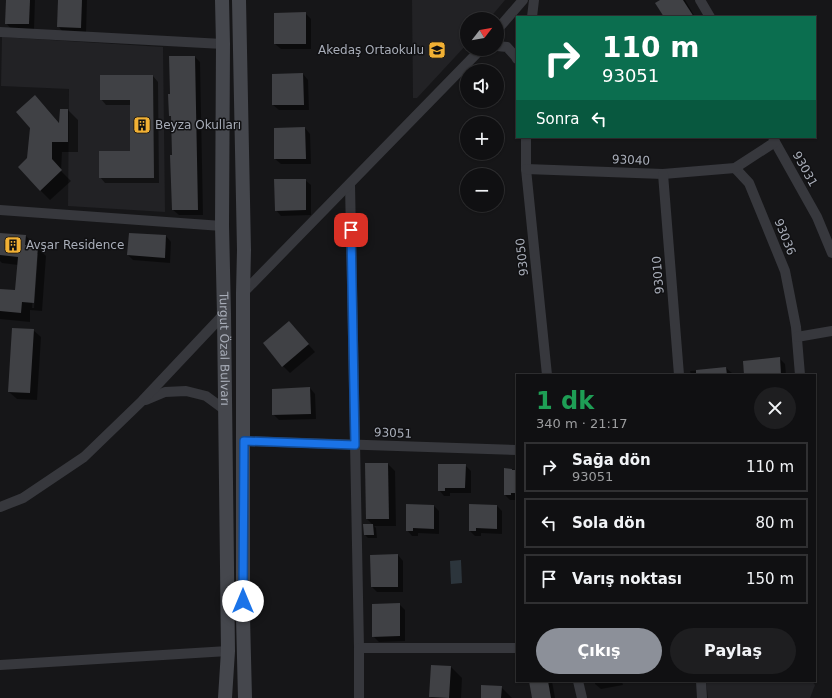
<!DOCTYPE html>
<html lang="tr">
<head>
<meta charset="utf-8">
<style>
	:root { --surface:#101012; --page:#1e1e20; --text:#f1f3f6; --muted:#9c9d9f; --line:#303032; --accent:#8c9099 }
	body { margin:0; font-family:"DejaVu Sans",sans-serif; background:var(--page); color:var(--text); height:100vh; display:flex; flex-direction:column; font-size:15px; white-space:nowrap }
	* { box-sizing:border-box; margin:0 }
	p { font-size:13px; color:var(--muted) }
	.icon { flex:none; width:22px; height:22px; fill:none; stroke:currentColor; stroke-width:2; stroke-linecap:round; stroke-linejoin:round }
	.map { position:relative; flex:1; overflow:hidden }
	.side { position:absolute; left:516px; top:374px; width:300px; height:308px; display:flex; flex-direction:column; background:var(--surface); border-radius:0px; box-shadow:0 1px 3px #0004,0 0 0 1px var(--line) }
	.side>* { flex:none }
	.hud { position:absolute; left:516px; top:16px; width:300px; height:122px; border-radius:0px; box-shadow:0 1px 3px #0004,0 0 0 1px var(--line); background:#0b6e4f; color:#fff; overflow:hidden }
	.needle { width:26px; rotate:59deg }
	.controls { position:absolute; left:460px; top:12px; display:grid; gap:8px }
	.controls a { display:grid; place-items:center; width:44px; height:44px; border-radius:50%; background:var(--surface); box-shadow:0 1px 3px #0004,0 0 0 1px var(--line); font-size:20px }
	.pin { position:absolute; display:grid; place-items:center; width:34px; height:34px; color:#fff; margin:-17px; border-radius:8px; box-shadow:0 2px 6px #0006 }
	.me { position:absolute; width:44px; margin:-22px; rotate:0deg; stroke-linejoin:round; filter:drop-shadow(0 0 3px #0008) }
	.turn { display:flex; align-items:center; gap:14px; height:84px; padding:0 20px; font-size:18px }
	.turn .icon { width:52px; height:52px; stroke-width:2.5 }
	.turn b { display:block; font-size:28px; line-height:34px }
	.then { display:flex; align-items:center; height:38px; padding:0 20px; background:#0003; gap:8px; font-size:15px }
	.round { display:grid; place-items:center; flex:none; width:42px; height:42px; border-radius:21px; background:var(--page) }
	.overview { display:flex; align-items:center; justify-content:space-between; height:68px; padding:0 20px }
	h1 { font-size:24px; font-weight:700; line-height:30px; color:#1e9e55 }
	.cta { display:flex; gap:8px; margin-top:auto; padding:8px 20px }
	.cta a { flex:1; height:46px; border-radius:24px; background:var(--accent); color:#fff; font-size:16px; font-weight:700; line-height:46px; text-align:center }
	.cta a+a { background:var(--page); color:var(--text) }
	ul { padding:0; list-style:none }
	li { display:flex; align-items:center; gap:12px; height:50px; margin:0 8px 6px; padding:0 12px; border:2px solid var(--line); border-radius:0px }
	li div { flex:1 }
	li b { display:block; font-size:15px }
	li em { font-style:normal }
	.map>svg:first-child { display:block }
	.built { fill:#222225 }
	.water { fill:#2c353c }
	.shadow { fill:#0007; fill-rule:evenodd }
	.building { fill:#404145 }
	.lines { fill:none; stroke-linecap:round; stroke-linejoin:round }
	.street { stroke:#37383d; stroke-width:10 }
	.secondary { stroke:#45474d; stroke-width:14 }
	.route-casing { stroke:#114b97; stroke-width:10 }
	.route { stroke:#1a73e8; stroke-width:7 }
	.labels { text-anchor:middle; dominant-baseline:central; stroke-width:3; stroke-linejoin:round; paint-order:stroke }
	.poi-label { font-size:12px; fill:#a8adb8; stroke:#111113; text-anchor:start }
	.street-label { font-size:12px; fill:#a8adb8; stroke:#111113 }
</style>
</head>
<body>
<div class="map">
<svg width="832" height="698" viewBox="0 0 832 698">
	<rect width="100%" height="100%" fill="#161618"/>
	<g class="built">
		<polygon points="412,0 505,0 489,19 467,19 467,44 417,98 413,98"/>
		<polygon points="2,37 163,47 165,212 68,206 69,89 1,86"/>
		<polygon points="706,681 812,681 815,685 810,698 708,698"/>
	</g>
	<polygon class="water" points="461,560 462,583 451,584 450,561"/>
	<g class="shadow">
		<polygon points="7,0 35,0 34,29 11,29 6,23"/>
		<polygon points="59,0 87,0 86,33 63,32 58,26"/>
		<polygon points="662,0 685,0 695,17 665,17"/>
		<polygon points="305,13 311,19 311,49 281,49 275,44"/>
		<polygon points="195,57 200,62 203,215 179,215 173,210 172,117 170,115 171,95"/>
		<polygon points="303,74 308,80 309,110 279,110 273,105"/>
		<polygon points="153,76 158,82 159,183 105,183 100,177 131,152 131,105 106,105 101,99"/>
		<polygon points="45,107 60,124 68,110 78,120 78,152 62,152 61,171 71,181 50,200 40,190 28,158"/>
		<polygon points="305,128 310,134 311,164 281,164 275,159"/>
		<polygon points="305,180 311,185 311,215 281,216 276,210"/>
		<path d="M0,234L26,236L35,245V247H37L46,256L42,311L30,310V322L0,319V290L16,291L18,265L2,263L0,261ZM36,254H38L34,308H32Z"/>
		<polygon points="166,236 171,242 170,263 133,260 128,255"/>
		<polygon points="33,330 41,337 37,400 17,399 9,392"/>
		<polygon points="296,330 315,352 290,373 283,366"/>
		<polygon points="779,358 785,364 786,375 745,375"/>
		<polygon points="726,368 732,373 732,375 691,375 690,371"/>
		<polygon points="310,388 315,394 316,419 279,420 273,414 273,389"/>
		<polygon points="388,464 395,471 396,526 374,526 376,528 377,538 368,538 365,535 364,525 373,525 367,519"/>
		<polygon points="465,465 471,471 471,493 450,493 450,496 444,496 439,490"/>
		<polygon points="505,469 517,470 517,498 516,498 516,500 510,500 505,495"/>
		<polygon points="434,506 439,511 439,534 418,533 418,536 412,536 407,530"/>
		<polygon points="497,506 502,511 502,534 481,533 481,536 475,536 470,531"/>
		<polygon points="398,555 403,561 403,592 377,592 372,587 371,556"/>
		<polygon points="399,604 405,610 405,641 379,642 373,636"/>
		<polygon points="451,667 462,678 461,698 432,698 430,697"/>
		<polygon points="530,681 552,681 555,698 533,698"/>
		<polygon points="595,681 622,681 623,685 601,689 595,684"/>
		<polygon points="501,687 512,698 482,698"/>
	</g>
	<g class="building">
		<polygon points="6,0 30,0 29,24 5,24"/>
		<polygon points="58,0 82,0 81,28 57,27"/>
		<polygon points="660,0 683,0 694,17 664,17 655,3"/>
		<polygon points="306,12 306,44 274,44 274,13"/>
		<polygon points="169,56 195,56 198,210 172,210 170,155 172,155 171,116 169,116 168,94 170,94"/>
		<polygon points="303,73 304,105 272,105 272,74"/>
		<polygon points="100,75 153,75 154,178 99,178 99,151 130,151 130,100 100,100"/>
		<polygon points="35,95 59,123 60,109 68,109 68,142 52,142 52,159 62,170 40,191 18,167 27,158 30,128 16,112"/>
		<polygon points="305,127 306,159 274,159 274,128"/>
		<polygon points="274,179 306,179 306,210 275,211"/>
		<polygon points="0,233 26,235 25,245 38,246 34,303 22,302 21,313 0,311 0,289 15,290 18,257 0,255"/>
		<polygon points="129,233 166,235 165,258 127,255"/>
		<polygon points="289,321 309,344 282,367 263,343"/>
		<polygon points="12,328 34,329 30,393 8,392"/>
		<polygon points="780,357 781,375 744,375 743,361"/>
		<polygon points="726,367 727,375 696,375 696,370"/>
		<polygon points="310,387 311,414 272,415 272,389"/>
		<polygon points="365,463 388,463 389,519 366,519"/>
		<polygon points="438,464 466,464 465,488 445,488 445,491 438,491"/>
		<polygon points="504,468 512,469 512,470 517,470 517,493 511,493 511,495 504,495"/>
		<polygon points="406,504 434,505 434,529 413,528 413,531 406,531"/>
		<polygon points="469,504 497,505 497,529 476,528 476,531 469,531"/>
		<polygon points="363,524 373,524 374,535 364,535"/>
		<polygon points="398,554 398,587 371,587 370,555"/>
		<polygon points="400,603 400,636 372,637 372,604"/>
		<polygon points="431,665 451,666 449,698 429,697"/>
		<polygon points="529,681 548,681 551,698 532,698"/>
		<polygon points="481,685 502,686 501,698 481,698"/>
	</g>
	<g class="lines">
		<g class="street">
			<polyline points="700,0 710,17"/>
			<polyline points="532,17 534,0"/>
			<polyline points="497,30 523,0"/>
			<polyline points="0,32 223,44"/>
			<polyline points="497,46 507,47 516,57 517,59"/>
			<polyline points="526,137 526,169 547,375"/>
			<polyline points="775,142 817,217 832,253"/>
			<polyline points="735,168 749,183 785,271 796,327 800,375"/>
			<polyline points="526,169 663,174 735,168 775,142 773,137"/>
			<polyline points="663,174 679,375"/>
			<polyline points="350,184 359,648"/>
			<polyline points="0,210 222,226"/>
			<polyline points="243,293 481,49"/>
			<polyline points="797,337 832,331"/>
			<polyline points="146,400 165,392 186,391 206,396 225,410"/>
			<polyline points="244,441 517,450"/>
			<polyline points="0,507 23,498 84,457 142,401 224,314"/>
			<polyline points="0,665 228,651"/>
			<polyline points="578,681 582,698"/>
			<polyline points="701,681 702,698"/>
			<polyline points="359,698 359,648 517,648"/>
		</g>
		<g class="secondary">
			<path id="s1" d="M222,0L223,44L222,226L224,314L228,651L225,698"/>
			<polyline points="239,0 244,250 243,293 243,617 245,698"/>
		</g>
	</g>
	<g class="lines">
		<defs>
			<polyline id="route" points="243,601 244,441 355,445 351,230"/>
		</defs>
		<use href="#route" class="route-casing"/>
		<use href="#route" class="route"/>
	</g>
	<defs>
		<symbol id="school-square" viewBox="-11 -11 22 22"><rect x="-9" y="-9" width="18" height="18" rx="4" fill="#f2b134" stroke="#111113"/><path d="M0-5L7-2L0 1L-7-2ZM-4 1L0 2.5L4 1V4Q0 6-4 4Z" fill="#111"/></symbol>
		<symbol id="building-square" viewBox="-11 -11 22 22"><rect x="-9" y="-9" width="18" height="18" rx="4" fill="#f2b134" stroke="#111113"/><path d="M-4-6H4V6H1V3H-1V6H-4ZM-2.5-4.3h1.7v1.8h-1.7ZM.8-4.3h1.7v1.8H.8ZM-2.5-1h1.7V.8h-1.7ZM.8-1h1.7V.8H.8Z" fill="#111"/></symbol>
	</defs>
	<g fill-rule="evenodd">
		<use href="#school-square" x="427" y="40" width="20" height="20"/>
		<use href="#building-square" x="132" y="115" width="20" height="20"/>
		<use href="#building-square" x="3" y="235" width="20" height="20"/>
	</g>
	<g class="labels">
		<g class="poi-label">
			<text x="424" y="50" text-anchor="end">Akedaş Ortaokulu</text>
			<text x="155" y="125">Beyza Okulları</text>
			<text x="26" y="245">Avşar Residence</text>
		</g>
		<g class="street-label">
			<text transform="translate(631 160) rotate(2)">93040</text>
			<text transform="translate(805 169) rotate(61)">93031</text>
			<text transform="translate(785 237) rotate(68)">93036</text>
			<text transform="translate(522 257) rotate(-96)">93050</text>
			<text transform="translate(658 275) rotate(-95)">93010</text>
			<text stroke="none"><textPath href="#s1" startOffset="349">Turgut Özal Bulvarı</textPath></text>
			<text transform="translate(393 433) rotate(2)">93051</text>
		</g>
	</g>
</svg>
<div class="controls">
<a><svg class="needle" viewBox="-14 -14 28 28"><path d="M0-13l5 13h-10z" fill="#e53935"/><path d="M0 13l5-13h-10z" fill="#9c9d9f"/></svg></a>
<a><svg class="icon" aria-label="sound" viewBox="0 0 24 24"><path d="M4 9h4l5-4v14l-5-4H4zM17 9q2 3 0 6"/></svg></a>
<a>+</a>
<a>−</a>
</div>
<div class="pin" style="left:351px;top:230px;background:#d93025"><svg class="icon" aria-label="arrive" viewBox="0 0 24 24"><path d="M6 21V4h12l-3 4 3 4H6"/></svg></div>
<svg class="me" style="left:243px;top:601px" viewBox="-20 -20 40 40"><circle r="19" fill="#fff"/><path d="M0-13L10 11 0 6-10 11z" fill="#1a73e8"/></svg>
<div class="hud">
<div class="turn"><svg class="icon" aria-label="right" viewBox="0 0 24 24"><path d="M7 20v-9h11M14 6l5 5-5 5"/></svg><div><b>110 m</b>93051</div></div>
<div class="then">Sonra<svg class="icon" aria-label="left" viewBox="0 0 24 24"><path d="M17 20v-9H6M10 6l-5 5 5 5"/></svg></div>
</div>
<section class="side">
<div class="overview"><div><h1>1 dk</h1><p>340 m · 21:17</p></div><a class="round"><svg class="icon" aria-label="close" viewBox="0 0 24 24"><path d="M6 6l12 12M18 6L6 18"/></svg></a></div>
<ul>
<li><svg class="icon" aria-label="right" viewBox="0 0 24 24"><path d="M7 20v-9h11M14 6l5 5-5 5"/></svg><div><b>Sağa dön</b><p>93051</p></div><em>110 m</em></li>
<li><svg class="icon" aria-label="left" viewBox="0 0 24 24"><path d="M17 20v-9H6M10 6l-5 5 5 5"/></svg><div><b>Sola dön</b></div><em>80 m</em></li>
<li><svg class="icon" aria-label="arrive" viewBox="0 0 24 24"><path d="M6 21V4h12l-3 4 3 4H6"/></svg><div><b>Varış noktası</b></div><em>150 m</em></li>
</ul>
<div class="cta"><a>Çıkış</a><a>Paylaş</a></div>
</section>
</div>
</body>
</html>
